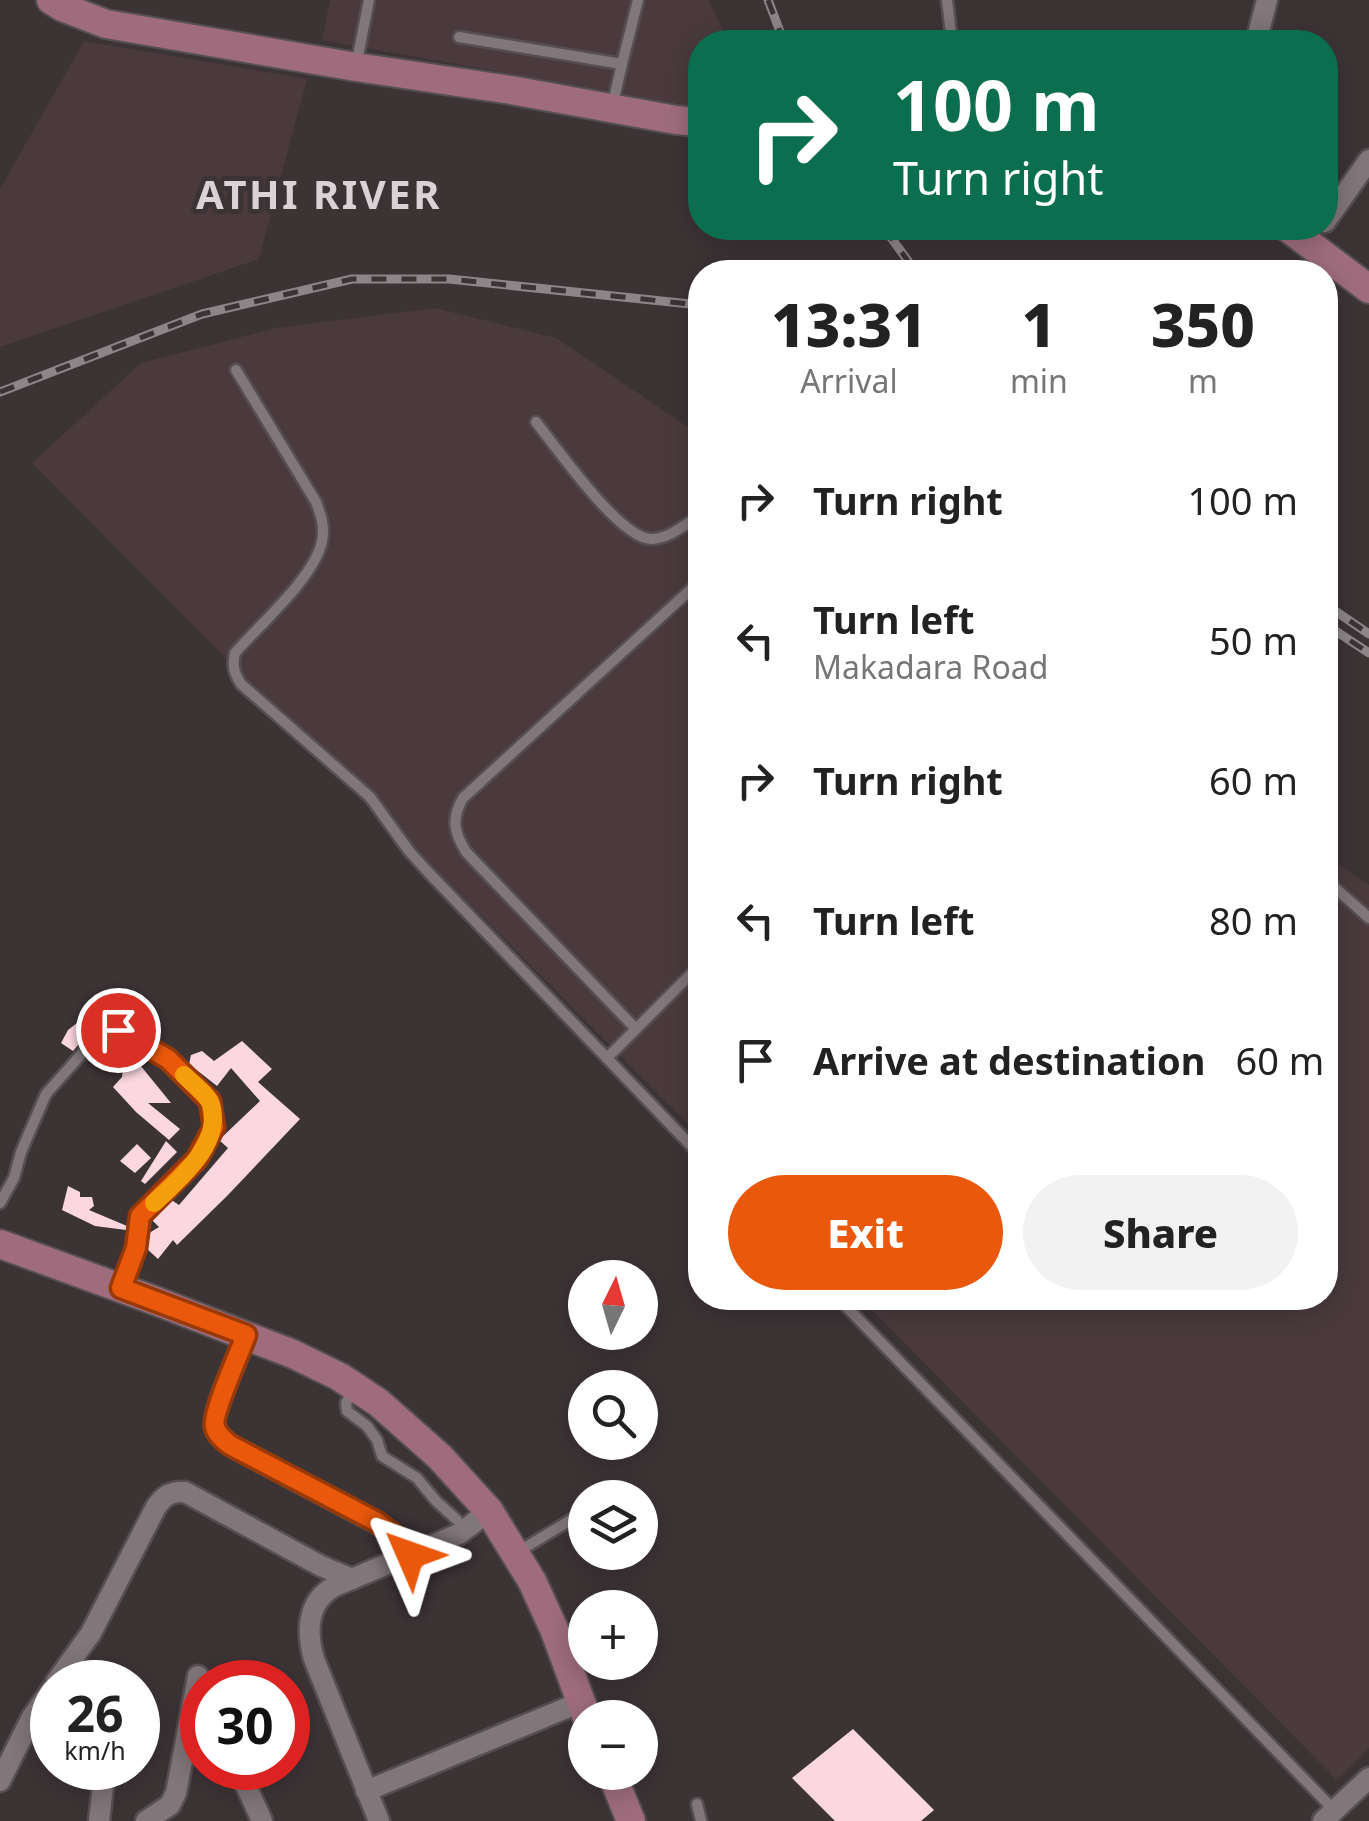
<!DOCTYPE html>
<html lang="en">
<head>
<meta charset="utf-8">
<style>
	:root { --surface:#fff; --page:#f2f2f2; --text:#222; --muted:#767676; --accent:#ea580c }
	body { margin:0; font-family:"Noto Sans",sans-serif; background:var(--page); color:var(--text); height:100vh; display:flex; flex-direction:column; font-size:38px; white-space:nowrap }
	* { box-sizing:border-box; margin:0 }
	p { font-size:32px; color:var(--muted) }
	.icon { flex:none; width:55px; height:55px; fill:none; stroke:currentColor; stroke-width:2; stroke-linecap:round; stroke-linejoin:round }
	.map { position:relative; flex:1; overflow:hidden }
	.details { position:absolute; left:688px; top:260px; width:650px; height:1050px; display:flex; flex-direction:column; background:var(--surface); border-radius:40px; box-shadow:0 5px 25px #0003 }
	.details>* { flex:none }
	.hud { position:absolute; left:688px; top:30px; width:650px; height:210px; border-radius:40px; box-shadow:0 5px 25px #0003; background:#0b6e4f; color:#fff; overflow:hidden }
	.needle { width:65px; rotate:5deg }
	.fabs { position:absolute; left:568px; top:1260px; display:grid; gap:20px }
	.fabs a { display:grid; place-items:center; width:90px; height:90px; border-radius:50%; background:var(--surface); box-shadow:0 5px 25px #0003; font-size:50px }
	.speed { position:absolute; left:30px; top:1660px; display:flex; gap:20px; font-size:50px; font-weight:700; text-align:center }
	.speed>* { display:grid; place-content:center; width:130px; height:130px; border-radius:50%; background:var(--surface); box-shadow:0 5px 25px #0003; line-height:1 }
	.speed small { font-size:25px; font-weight:400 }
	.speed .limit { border:15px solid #d22; background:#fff; color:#111 }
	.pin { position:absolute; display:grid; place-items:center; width:85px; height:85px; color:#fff; margin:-42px; border:5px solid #fff; border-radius:50%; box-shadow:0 2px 10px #0007 }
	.me { position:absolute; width:110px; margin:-55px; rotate:313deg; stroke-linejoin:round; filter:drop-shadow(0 0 8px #0008) }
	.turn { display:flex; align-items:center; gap:35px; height:210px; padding:0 40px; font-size:45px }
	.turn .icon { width:130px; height:130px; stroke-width:2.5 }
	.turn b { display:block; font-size:70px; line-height:85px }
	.eta { display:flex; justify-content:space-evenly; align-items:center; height:170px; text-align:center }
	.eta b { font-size:60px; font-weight:800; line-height:70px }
	.cta { display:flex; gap:20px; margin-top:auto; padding:20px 40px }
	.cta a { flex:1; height:115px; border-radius:60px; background:var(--accent); color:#fff; font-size:40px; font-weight:800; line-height:115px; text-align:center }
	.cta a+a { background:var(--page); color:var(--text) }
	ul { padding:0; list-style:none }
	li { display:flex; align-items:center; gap:30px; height:140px; padding:0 40px }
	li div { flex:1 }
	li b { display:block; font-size:38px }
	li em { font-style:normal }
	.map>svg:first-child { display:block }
	.built { fill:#4a3a3e }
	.building { fill:#fbd7e0 }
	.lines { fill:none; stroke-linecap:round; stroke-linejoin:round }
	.lane-casing { stroke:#564f51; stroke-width:15 }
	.street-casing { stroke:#564f51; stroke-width:25 }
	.secondary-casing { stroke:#564f51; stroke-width:32 }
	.lane { stroke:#817679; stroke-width:10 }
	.street { stroke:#817679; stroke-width:20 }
	.secondary { stroke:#9e6c7d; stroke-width:28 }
	.rail-casing { stroke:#8d8587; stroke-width:9 }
	.rail { stroke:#3c3335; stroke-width:5; stroke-dasharray:15; stroke-linecap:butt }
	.route-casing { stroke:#983908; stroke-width:25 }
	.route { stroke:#ea580c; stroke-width:18 }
	.slow { stroke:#f59e0b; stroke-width:18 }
	.labels { text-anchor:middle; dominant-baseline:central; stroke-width:10; stroke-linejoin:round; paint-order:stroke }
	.district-label { font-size:40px; font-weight:bold; letter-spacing:2.5px; fill:#d9d3d5; stroke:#3c3335 }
</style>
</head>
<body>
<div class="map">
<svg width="1369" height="1821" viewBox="0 0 1369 1821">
	<rect width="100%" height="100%" fill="#3c3335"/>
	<g class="built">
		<polygon points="330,0 709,0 728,42 700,42 700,108 322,40"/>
		<polygon points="84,41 307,79 259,259 0,347 0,189"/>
		<polygon points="435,308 556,338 700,435 700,1136 32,463 141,363 276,328"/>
		<polygon points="1325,855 1369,885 1369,1748 1337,1780 860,1298 1325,1298"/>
	</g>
	<g class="building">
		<polygon points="77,1023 92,1029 73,1051 61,1043 68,1030"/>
		<polygon points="242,1041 272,1069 258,1082 300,1119 227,1196 177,1245 173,1240 158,1259 145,1247 146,1235 159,1227 150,1218 170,1199 179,1205 228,1148 219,1140 260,1101 231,1068 217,1086 189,1064 191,1055 202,1051 214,1061"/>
		<polygon points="124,1058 140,1065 171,1103 148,1103 180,1129 169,1140 136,1112 113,1087 122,1077"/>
		<polygon points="166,1141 177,1152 145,1184 141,1181"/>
		<polygon points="137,1144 151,1158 135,1173 120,1161"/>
		<polygon points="68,1186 80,1192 80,1197 92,1197 94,1206 89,1210 127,1226 126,1230 95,1226 62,1210"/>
		<polygon points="853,1729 934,1810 921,1821 835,1821 792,1778"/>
	</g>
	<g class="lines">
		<defs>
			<g id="lane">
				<polyline points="947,0 952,42"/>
				<polyline points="459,37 622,64 638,0"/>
				<polyline points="356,66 369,0"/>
				<polyline points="612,107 622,64"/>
				<path d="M236,370L316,502C321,515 325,527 322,541C315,577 260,624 235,653C232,666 234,673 241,684L370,797L409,851L428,872L700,1155"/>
				<path d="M536,422C557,448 619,538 651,539C669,539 686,524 700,515"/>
				<polyline points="1325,879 1369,918"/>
				<path d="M636,1029L466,852C454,832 451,819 463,798L700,581"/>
				<polyline points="607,1058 700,965"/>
				<polyline points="0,1203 14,1178 21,1152 46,1094 102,1031 119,1030 168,1059 210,1101 214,1127 197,1159 140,1216 136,1248 122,1287"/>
				<polyline points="838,1298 1334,1810"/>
				<polyline points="355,1387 346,1403 347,1411 367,1426 377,1440 382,1456 417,1478 436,1501 457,1520"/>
				<polyline points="516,1553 584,1512"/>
				<polyline points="697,1804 701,1821"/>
			</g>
			<g id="street">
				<polyline points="1256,42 1267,0"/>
				<polyline points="1325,222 1369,160"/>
				<path d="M246,1335C240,1352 211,1414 215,1427C217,1435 224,1440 230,1445L377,1523L395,1537L410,1555"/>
				<path d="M56,1682L91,1633L156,1507C164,1496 170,1491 185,1492L321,1566L352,1579"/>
				<polyline points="238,1768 262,1821"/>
				<polyline points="0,1781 32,1717 52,1689"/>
				<polyline points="366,1791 581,1702"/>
				<polyline points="99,1821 103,1786"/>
				<polyline points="146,1821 170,1805 176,1793 198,1676"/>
				<path d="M379,1821L314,1659C306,1631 307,1601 335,1586L459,1534L489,1511"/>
				<polyline points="1323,1821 1369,1778"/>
			</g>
			<g id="secondary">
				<polyline points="51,0 62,7 106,24 356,67 511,90 676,120 700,122"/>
				<polyline points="1288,228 1369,289"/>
				<polyline points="0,1244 156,1301 293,1354 340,1377 379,1403 440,1457 489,1511 532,1581 554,1629 587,1718"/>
				<polyline points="611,1772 631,1821"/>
			</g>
		</defs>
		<use href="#lane" class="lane-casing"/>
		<use href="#street" class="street-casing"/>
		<use href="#secondary" class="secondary-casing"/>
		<use href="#lane" class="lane"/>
		<use href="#street" class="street"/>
		<use href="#secondary" class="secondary"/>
		<defs>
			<g id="rail">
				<polyline points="768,0 784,42"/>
				<polyline points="884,228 916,272"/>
				<polyline points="0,392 202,314 352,279 449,279 700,305"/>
				<polyline points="1325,604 1369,634"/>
				<polyline points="1325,624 1369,653"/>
			</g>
		</defs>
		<use href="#rail" class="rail-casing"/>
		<use href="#rail" class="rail"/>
	</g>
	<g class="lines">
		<defs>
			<path id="route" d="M118,1030L168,1059L210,1101L214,1127L197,1159L140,1216L136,1248L121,1288L246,1335C240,1352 211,1415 215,1427C217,1435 224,1440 230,1445L377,1522L395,1536L410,1555"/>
		</defs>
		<use href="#route" class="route-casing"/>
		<use href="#route" class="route"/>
		<path class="slow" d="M154,1203C179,1179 223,1144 211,1104C207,1094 193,1084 184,1075"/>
	</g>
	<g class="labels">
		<g class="district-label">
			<text x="319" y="193">ATHI RIVER</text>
		</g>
	</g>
</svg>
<div class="fabs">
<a><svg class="needle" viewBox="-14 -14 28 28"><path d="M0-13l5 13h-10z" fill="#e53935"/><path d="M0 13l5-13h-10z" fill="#767676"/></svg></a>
<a><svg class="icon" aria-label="search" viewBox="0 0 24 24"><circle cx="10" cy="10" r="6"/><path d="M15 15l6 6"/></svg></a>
<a><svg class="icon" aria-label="layers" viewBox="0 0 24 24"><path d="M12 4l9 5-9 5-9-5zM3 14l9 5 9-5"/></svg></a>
<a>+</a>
<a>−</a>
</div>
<div class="speed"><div>26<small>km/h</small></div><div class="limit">30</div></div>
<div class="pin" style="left:118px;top:1030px;background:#d93025"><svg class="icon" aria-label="arrive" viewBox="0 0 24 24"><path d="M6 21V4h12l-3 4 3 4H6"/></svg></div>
<svg class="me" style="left:410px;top:1555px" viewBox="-20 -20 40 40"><path d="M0-17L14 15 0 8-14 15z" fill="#ea580c" stroke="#fff" stroke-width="4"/></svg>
<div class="hud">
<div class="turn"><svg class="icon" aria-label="right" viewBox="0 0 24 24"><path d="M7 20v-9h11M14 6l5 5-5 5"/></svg><div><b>100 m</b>Turn right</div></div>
</div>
<section class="details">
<div class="eta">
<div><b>13:31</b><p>Arrival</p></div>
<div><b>1</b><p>min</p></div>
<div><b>350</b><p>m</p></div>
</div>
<ul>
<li><svg class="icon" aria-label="right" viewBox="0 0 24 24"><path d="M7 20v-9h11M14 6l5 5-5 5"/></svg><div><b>Turn right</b></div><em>100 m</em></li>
<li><svg class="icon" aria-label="left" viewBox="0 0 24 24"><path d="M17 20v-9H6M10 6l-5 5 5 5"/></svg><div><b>Turn left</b><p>Makadara Road</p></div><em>50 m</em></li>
<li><svg class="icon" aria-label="right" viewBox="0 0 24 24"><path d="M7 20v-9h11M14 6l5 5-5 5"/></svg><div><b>Turn right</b></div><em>60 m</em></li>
<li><svg class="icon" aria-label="left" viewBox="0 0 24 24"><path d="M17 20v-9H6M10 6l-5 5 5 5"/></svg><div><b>Turn left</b></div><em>80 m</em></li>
<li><svg class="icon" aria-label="arrive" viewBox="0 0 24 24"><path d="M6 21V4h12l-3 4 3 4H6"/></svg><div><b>Arrive at destination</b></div><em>60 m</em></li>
</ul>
<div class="cta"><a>Exit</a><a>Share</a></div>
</section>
</div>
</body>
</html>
